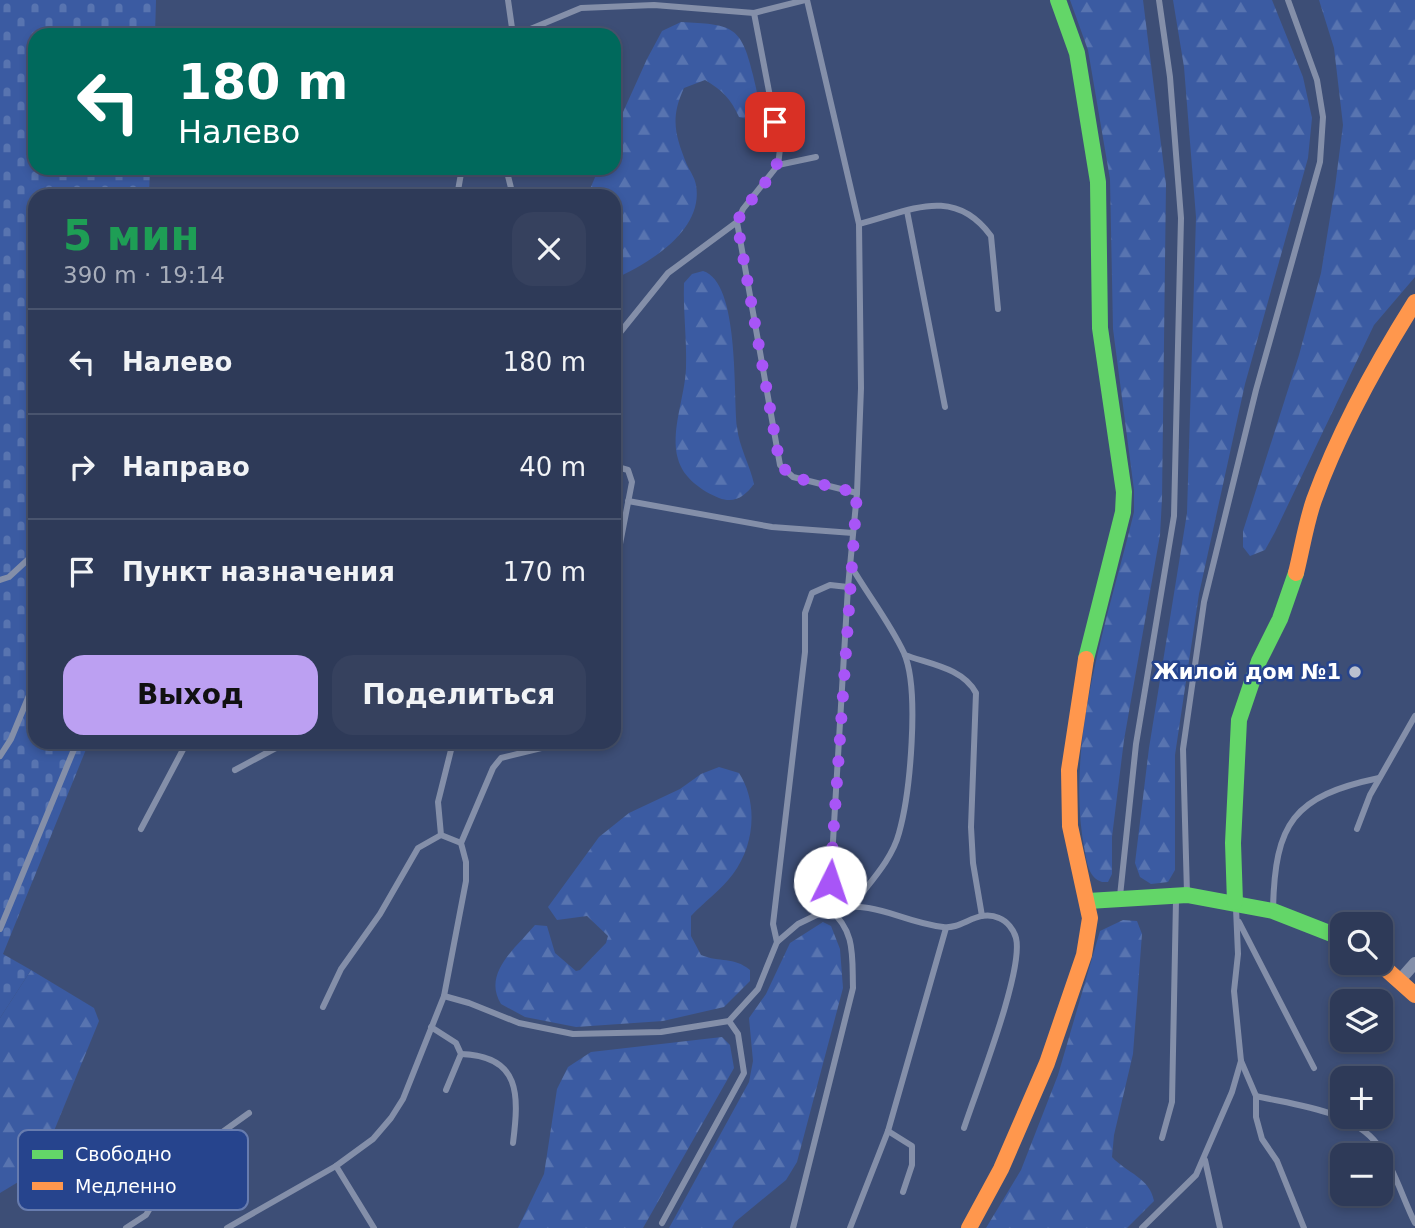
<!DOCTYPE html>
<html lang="ru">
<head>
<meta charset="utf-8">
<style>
	:root { --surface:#2e3a58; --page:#36415e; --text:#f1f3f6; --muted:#a7adba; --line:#49546e; --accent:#bca0f2 }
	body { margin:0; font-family:"DejaVu Sans",sans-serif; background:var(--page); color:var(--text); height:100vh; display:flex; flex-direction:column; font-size:26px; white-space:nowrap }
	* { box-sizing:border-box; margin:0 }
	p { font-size:23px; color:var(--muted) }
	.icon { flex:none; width:38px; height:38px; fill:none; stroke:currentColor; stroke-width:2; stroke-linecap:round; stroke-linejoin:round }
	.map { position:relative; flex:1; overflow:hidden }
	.details { position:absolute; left:28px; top:189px; width:593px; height:560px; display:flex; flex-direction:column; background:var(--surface); border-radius:21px; box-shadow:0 4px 10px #0003,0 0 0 2px var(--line) }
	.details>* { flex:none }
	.hud { position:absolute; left:28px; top:28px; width:593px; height:147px; border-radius:21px; box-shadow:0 4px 10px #0003,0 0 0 2px var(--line); background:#00695c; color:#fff; overflow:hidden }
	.controls { position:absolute; left:1330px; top:912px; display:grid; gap:14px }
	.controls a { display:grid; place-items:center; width:63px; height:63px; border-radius:14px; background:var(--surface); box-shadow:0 4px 10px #0003,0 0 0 2px var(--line); font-size:35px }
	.pin { position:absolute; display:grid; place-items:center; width:60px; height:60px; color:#fff; margin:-30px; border-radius:14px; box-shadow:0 4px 10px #0006 }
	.me { position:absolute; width:77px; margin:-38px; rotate:4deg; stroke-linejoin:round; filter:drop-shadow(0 0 5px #0008) }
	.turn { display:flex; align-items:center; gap:24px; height:147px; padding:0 35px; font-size:32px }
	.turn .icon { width:91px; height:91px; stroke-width:2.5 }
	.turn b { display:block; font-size:49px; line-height:60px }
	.round { display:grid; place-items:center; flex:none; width:74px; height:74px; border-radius:21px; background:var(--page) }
	.overview { display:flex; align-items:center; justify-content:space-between; height:119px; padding:0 35px }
	h1 { font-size:42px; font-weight:700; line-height:52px; color:#1e9e55 }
	.action { display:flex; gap:14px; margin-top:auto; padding:14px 35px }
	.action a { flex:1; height:80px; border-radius:21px; background:var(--accent); color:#111; font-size:28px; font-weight:700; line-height:80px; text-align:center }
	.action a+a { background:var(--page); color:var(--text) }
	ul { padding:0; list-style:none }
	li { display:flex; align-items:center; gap:21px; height:105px; padding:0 35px; border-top:2px solid var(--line) }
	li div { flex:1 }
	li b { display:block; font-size:26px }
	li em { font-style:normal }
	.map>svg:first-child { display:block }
	.forest { fill:url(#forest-firs) }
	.cemetery { fill:url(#cemetery-stones) }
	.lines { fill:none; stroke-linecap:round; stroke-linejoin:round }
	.lane { stroke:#848fa9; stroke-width:6 }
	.street { stroke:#848fa9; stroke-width:12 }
	.fast { stroke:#63d668; stroke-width:16 }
	.slow { stroke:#ff974d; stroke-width:16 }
	.route { stroke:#a855f7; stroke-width:12; stroke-dasharray:0 21.6 }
	.poi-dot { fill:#bbc1cf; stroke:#26448d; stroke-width:2.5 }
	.labels { text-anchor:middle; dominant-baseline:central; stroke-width:5; stroke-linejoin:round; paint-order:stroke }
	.poi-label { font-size:21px; font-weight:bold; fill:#fff; stroke:#26448d; text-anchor:end }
	.key { fill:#26448d; stroke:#677caf; stroke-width:2 }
	.key-label { font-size:19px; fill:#fff }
</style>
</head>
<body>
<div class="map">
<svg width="1415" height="1228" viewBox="0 0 1415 1228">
	<defs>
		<pattern id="forest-firs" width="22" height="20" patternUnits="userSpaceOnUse" patternTransform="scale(1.75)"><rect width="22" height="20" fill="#3b5ba2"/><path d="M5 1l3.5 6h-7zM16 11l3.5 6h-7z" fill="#5874b0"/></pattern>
		<pattern id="cemetery-stones" width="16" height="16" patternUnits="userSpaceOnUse" patternTransform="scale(1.75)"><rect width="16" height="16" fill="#3b5ba2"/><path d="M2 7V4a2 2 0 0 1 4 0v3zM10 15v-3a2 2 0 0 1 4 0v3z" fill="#5874b0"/></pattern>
	</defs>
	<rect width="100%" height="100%" fill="#3d4e76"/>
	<g class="forest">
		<path d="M1070,0H1143L1166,184L1162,499L1160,535L1124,740L1112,837V874L1108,882H1102C1089,878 1087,863 1085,852C1063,744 1109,616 1134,512V490L1113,329L1110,179L1088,50Z"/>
		<polygon points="1173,0 1272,0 1303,77 1312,118 1308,158 1245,384 1199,594 1175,755 1175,870 1168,882 1151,884 1140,877 1135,863 1149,748 1187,513 1196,217 1184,67"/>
		<polygon points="1319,0 1415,0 1415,277 1374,325 1275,532 1265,550 1250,556 1243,547 1243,531 1299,355 1321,273 1335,187 1343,125 1334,48"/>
		<path d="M681,22C730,25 741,23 753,75C756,89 761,103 757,118L750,120L739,117C731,99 722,90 705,80L684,88C670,118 675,135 687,165C690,171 695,178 696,185C704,230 650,263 614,279V196H587L599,168H614V132L647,59L662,31Z"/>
		<path d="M703,271C740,282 733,395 737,427C739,447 750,465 754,484C745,496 735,504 719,498C702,491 683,478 678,459C670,431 685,397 686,368C687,340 683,311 684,283L692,274Z"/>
		<path d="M719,767L739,773C758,802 755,845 733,874C722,889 704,902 691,916V936L701,955C720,963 733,956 750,970V981L724,1007L663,1021L576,1027L525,1017L501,1004C482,973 516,948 535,925L547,926L555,953L576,971L580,970L606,943L608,936L587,916L557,920L548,907L599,837L629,813L680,789L701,774Z"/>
		<path d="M1123,920L1137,921L1142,934L1133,1054L1114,1135L1112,1157C1127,1173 1150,1178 1154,1201L1127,1228H986L1021,1170L1058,1075L1100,931Z"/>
		<polygon points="823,922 831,926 840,949 843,988 797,1162 786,1180 735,1222 732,1228 669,1228 749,1082 753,1061 749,1018 766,994 790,943"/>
		<polygon points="31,970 94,1008 99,1021 38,1170 0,1193 0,1018"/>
		<polygon points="722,1037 730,1045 734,1068 643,1228 518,1228 544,1174 557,1089 568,1067 591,1052"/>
	</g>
	<polygon class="cemetery" points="0,0 156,0 155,35 35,35 35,168 150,168 149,196 35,196 35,742 89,742 3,954 31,970 0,1018"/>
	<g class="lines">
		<g class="lane">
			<polyline points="508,0 513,35"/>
			<polyline points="754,13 780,149 778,165"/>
			<polyline points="516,35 581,8 654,5 754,13 805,0"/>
			<polyline points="816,157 778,165 743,209 737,222 780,465 793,477 857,493"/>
			<polyline points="506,168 513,196"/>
			<polyline points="457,196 462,168"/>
			<polyline points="907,211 945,407"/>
			<path d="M859,224C908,212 953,184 991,236L998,309"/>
			<polyline points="614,340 668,273 737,222"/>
			<polyline points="614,466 628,470 632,482 614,575"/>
			<polyline points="628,501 772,527 853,533"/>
			<path d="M851,566C868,595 890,623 904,653C920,690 910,794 899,833C892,860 869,883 853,905"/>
			<polyline points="0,580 9,577 35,553"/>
			<path d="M905,655C929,664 963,668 976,693L971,827L973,863L982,916"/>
			<polyline points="453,742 438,802 441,835 461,843"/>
			<polyline points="0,756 11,739 35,681"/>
			<polyline points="235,770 287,742"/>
			<polyline points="141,829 187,742"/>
			<polyline points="1357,829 1370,795 1415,716"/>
			<polyline points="1187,893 1183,749 1204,602 1256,390 1320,162 1323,117 1317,80 1288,0"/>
			<polyline points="1120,896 1136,744 1174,516 1181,218 1170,77 1159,0"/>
			<polyline points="1236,908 1238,954 1234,991 1241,1061 1256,1096 1256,1117 1262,1139 1277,1161 1304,1228"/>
			<path d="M829,909C879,900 897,921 943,927C962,930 978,908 999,918C1007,921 1014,930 1016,938C1024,971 976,1091 964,1128"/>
			<path d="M1273,909C1275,823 1293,796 1379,778"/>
			<polyline points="1239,922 1314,1068"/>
			<polyline points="0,929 77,742"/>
			<polyline points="777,942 773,924 805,652 805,613 812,593 830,585 848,587"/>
			<polyline points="444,996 469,1003 519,1023 573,1034 661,1032 729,1021 758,989 777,942 798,924 829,909 848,587 857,493 861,388 859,224 807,0"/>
			<polyline points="323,1007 341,969 380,914 418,848 441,835"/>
			<polyline points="431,1027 456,1043 461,1054 446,1090"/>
			<path d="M461,1054C521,1056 519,1095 513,1143"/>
			<path d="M1256,1096C1295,1105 1352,1110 1378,1145C1394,1168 1403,1199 1415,1223"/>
			<polyline points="888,1131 912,1146 912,1165 903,1192"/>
			<polyline points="1162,1138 1172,1102 1176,900"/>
			<polyline points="1205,1160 1220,1228"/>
			<polyline points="336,1166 374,1228"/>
			<polyline points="662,1223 744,1073 738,1034 729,1021"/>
			<polyline points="126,1228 146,1215 175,1166 249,1113"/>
			<polyline points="227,1228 336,1166 373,1139 391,1118 403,1099 444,996 466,881 466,862 461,843 493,768 501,758 566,742"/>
			<path d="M793,1228L853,988C852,956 856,931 829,909"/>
			<polyline points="850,1228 888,1131 946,928"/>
			<polyline points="1142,1228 1196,1175 1232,1092 1241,1061"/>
		</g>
		<polyline class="street" points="1400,980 1415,963"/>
		<g class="fast">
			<polyline points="1058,0 1077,53 1098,182 1100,328 1124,492 1123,512 1086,659"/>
			<polyline points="1088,901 1187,895 1273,911 1342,938"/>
			<polyline points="1235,902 1233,843 1239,720 1259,661 1280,619 1296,573"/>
		</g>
		<g class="slow">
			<path d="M1296,573C1302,549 1306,523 1314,500C1339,431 1376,364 1415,302"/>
			<polyline points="1378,962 1415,995"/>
			<polyline points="969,1228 1001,1169 1047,1063 1084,955 1090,918 1070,826 1069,770 1086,659"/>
		</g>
	</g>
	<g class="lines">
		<path class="route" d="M775,122C777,131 780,141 780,150C781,172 747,200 737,222L780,465L793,477L857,493L830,882"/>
	</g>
	<circle class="poi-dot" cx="1355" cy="672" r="7"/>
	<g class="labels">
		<g class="poi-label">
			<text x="1341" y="672">Жилой дом №1</text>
		</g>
	</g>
	<rect x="18" y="1130" width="230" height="80" rx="10" class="key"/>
	<rect x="32" y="1150" width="31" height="9" fill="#63d668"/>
	<rect x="32" y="1182" width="31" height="8" fill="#ff974d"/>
	<g class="key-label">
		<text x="75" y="1161">Свободно</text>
		<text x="75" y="1193">Медленно</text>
	</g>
</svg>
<div class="controls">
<a><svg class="icon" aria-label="search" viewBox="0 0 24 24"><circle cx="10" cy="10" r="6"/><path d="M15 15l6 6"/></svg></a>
<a><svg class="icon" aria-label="layers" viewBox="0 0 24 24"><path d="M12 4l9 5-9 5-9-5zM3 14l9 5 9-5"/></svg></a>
<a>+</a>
<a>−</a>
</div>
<div class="pin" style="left:775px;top:122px;background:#d93025"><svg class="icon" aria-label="arrive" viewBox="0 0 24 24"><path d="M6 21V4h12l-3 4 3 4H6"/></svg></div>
<svg class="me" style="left:830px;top:882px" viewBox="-20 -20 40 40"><circle r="19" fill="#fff"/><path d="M0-13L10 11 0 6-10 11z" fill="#a855f7"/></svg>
<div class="hud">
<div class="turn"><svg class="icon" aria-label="left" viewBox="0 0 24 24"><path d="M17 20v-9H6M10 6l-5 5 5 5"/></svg><div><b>180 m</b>Налево</div></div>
</div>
<section class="details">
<div class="overview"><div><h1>5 мин</h1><p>390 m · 19:14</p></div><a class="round"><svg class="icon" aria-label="close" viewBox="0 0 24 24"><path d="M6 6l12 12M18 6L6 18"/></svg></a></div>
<ul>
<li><svg class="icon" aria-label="left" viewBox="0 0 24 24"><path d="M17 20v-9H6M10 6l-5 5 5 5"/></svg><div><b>Налево</b></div><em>180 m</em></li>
<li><svg class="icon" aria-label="right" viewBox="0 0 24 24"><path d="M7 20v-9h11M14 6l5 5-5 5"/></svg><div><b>Направо</b></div><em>40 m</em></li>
<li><svg class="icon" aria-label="arrive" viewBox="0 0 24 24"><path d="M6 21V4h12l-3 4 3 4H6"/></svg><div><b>Пункт назначения</b></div><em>170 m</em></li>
</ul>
<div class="action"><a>Выход</a><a>Поделиться</a></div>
</section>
</div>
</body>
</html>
